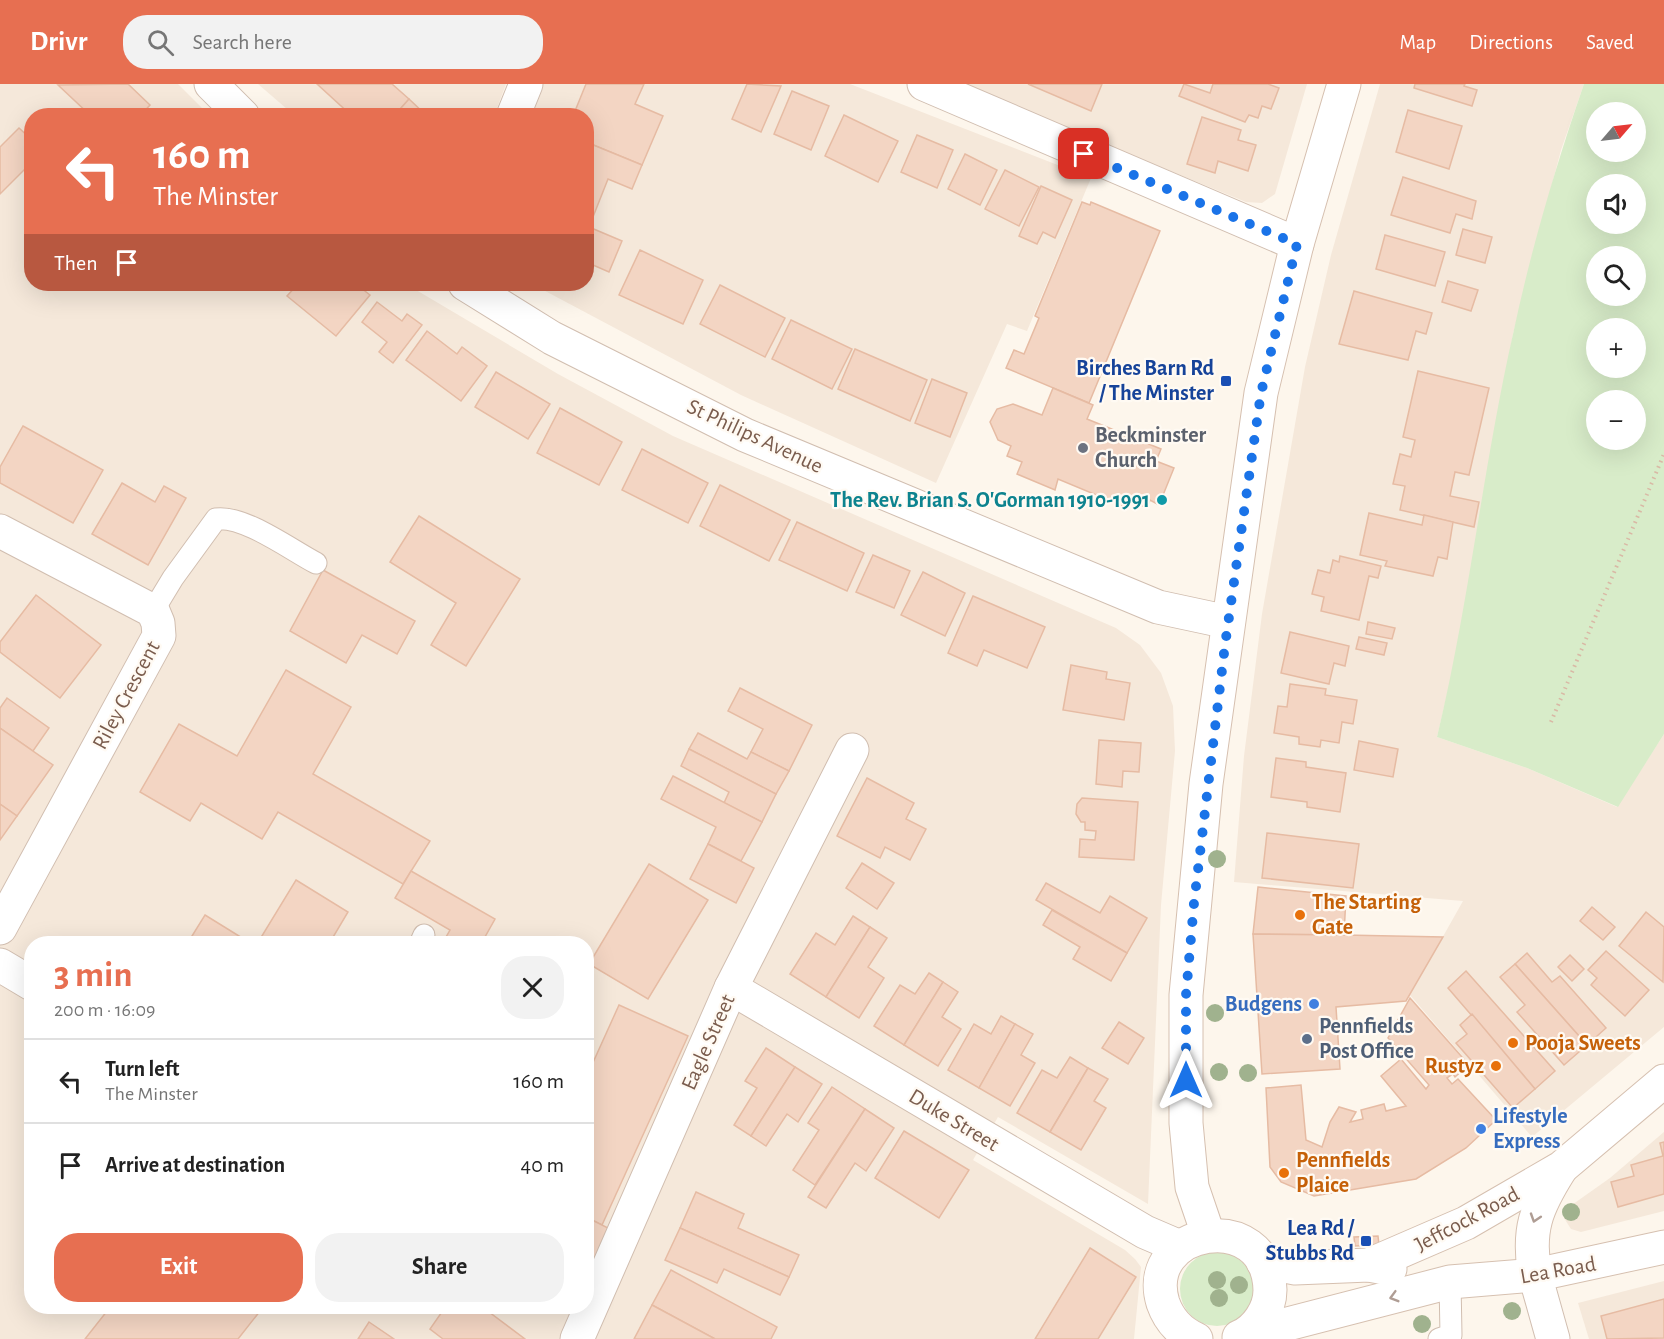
<!DOCTYPE html>
<html lang="en">
<head>
<meta charset="utf-8">
<style>
	:root { --surface:#fff; --page:#f2f2f2; --text:#222; --muted:#767676; --line:#e0e0e0; --accent:#e76f51 }
	body { margin:0; font-family:"Alegreya Sans",sans-serif; background:var(--page); color:var(--text); height:100vh; display:flex; flex-direction:column; font-size:22px; white-space:nowrap }
	* { box-sizing:border-box; margin:0 }
	p { font-size:20px; color:var(--muted) }
	.icon { flex:none; width:33px; height:33px; fill:none; stroke:currentColor; stroke-width:2; stroke-linecap:round; stroke-linejoin:round }
	.map { position:relative; flex:1; overflow:hidden }
	.sheet { position:absolute; left:24px; top:852px; width:570px; height:378px; display:flex; flex-direction:column; background:var(--surface); border-radius:24px; box-shadow:0 6px 24px #0002 }
	.sheet>* { flex:none }
	.top-card { position:absolute; left:24px; top:24px; width:570px; height:183px; border-radius:24px; box-shadow:0 6px 24px #0002; background:#e76f51; color:#fff; overflow:hidden }
	.needle { width:39px; rotate:62deg }
	.tools { position:absolute; left:1586px; top:18px; display:grid; gap:12px }
	.tools a { display:grid; place-items:center; width:60px; height:60px; border-radius:50%; background:var(--surface); box-shadow:0 6px 24px #0002; font-size:30px }
	.pin { position:absolute; display:grid; place-items:center; width:51px; height:51px; color:#fff; margin:-26px; border-radius:12px; box-shadow:0 3px 9px #0006 }
	.me { position:absolute; width:66px; margin:-33px; rotate:0deg; stroke-linejoin:round; filter:drop-shadow(0 0 4px #0008) }
	.turn { display:flex; align-items:center; gap:21px; height:126px; padding:0 30px; font-size:27px }
	.turn .icon { width:78px; height:78px; stroke-width:2.5 }
	.turn b { display:block; font-size:42px; line-height:51px }
	.then { display:flex; align-items:center; height:57px; padding:0 30px; background:#0003; gap:12px; font-size:22px }
	.round { display:grid; place-items:center; flex:none; width:63px; height:63px; border-radius:24px; background:var(--page) }
	.summary { display:flex; align-items:center; justify-content:space-between; height:102px; padding:0 30px }
	h1 { font-size:36px; font-weight:600; line-height:45px; color:var(--accent) }
	.button { display:flex; gap:12px; margin-top:auto; padding:12px 30px }
	.button a { flex:1; height:69px; border-radius:24px; background:var(--accent); color:#fff; font-size:24px; font-weight:600; line-height:69px; text-align:center }
	.button a+a { background:var(--page); color:var(--text) }
	ul { padding:0; list-style:none }
	li { display:flex; align-items:center; gap:18px; height:84px; padding:0 30px; border-top:2px solid var(--line) }
	li div { flex:1 }
	li b { display:block; font-size:22px }
	li em { font-style:normal }
	header { display:flex; align-items:center; gap:36px; box-sizing:border-box; height:84px; padding:0 30px; background:var(--accent); color:#fff }
	header strong { font-size:28px }
	nav { display:flex; gap:33px; margin-inline-start:auto; font-size:21px }
	.search { width:420px; height:54px; background:var(--page); display:flex; align-items:center; gap:15px; box-sizing:border-box; padding:0 21px; border-radius:24px; color:var(--muted); font-size:22px }
	.map>svg:first-child { display:block }
	.residential { fill:#f5e8da; fill-rule:evenodd }
	.green { fill:#d8ecc9; fill-rule:evenodd }
	.building { fill:#f3d5c3; stroke:#e6bba3; stroke-width:1.5 }
	.lines { fill:none; stroke-linecap:round; stroke-linejoin:round }
	.lane-casing { stroke:#d1beb0; stroke-width:23 }
	.street-casing { stroke:#d1beb0; stroke-width:35 }
	.secondary-casing { stroke:#d6c0b0; stroke-width:35 }
	.path { stroke:#d9b8a5; stroke-width:4; stroke-dasharray:1.5 4.5; stroke-linecap:butt }
	.lane { stroke:#fff; stroke-width:21 }
	.street { stroke:#fff; stroke-width:33 }
	.secondary { stroke:#fff; stroke-width:33 }
	.tree { fill:#a0b28e }
	.oneway { stroke:#af9d94 }
	.route { stroke:#1a73e8; stroke-width:10; stroke-dasharray:0 18 }
	.transit-dot { fill:#1a4fb4; stroke:#fffaf3; stroke-width:2 }
	.worship-dot { fill:#6b7280; stroke:#fffaf3; stroke-width:2 }
	.culture-dot { fill:#0f9aa8; stroke:#fffaf3; stroke-width:2 }
	.food-dot { fill:#e8710a; stroke:#fffaf3; stroke-width:2 }
	.shop-dot { fill:#3f7fe0; stroke:#fffaf3; stroke-width:2 }
	.service-dot { fill:#5c6f8a; stroke:#fffaf3; stroke-width:2 }
	.labels { text-anchor:middle; dominant-baseline:central; stroke-width:4.5; stroke-linejoin:round; paint-order:stroke }
	.transit-label { font-size:22px; font-weight:bold; fill:#164399; stroke:#fffaf3; text-anchor:end }
	.worship-label { font-size:22px; font-weight:bold; fill:#5b616d; stroke:#fffaf3; text-anchor:start }
	.street-label { font-size:22px; fill:#7a5c4d; stroke:#fffaf3 }
	.culture-label { font-size:22px; font-weight:bold; fill:#0d838f; stroke:#fffaf3; text-anchor:end }
	.food-label { font-size:22px; font-weight:bold; fill:#c56008; stroke:#fffaf3; text-anchor:start }
	.shop-label { font-size:22px; font-weight:bold; fill:#366cbe; stroke:#fffaf3; text-anchor:end }
	.service-label { font-size:22px; font-weight:bold; fill:#4e5e75; stroke:#fffaf3; text-anchor:start }
</style>
</head>
<body>
<header>
<strong>Drivr</strong>
<div class="search"><svg class="icon" aria-label="search" viewBox="0 0 24 24"><circle cx="10" cy="10" r="6"/><path d="M15 15l6 6"/></svg>Search here</div>
<nav><a>Map</a><a>Directions</a><a>Saved</a></nav>
</header>
<div class="map">
<svg width="1664" height="1255" viewBox="0 0 1664 1255">
	<rect width="100%" height="100%" fill="#fdf6ec"/>
	<g class="residential">
		<path d="M0,0H178L209,31L32,32V200H406L558,290L673,352L1116,544L1140,561L1161,589L1173,622L1175,667L1161,821L1148,1120L998,1033L973,1076L1125,1166L1135,1175L1141,1183L1134,1255H0ZM32,860H586V1222H32Z"/>
		<polygon points="258,0 506,0 494,32 294,31"/>
		<polygon points="543,0 850,0 1091,94 1027,247 1007,240 936,399 741,311 532,200 586,200 586,32 531,32"/>
		<polygon points="958,0 1307,0 1275,110 1262,119 1246,118"/>
		<polygon points="1380,0 1584,0 1561,66 1513,250 1456,573 1437,653 1527,684 1617,723 1664,650 1664,943 1532,1053 1410,911 1463,817 1234,798 1244,672 1262,530 1305,283 1331,171"/>
		<polygon points="1664,1048 1664,1127 1581,1148 1571,1145 1564,1134 1569,1123 1610,1094"/>
		<polygon points="1664,1197 1664,1255 1589,1255 1578,1219"/>
	</g>
	<g class="green">
		<path d="M1584,0H1664V650L1618,723L1527,684L1437,653C1469,520 1483,383 1513,250C1531,165 1556,81 1584,0ZM1596,28H1635V68H1596ZM1596,100H1635V140H1596ZM1596,172H1635V212H1596ZM1596,244H1635V284H1596ZM1596,316H1635V356H1596Z"/>
		<circle cx="1217" cy="1205" r="37"/>
	</g>
	<g class="building">
		<polygon points="128,0 150,21 140,32 91,32 58,1"/>
		<polygon points="317,0 392,0 409,15 394,32 352,32"/>
		<polygon points="586,0 644,0 635,20 663,32 642,81 586,58 586,32 573,32"/>
		<polygon points="747,0 781,2 761,48 732,35"/>
		<polygon points="1028,0 1102,0 1091,27"/>
		<polygon points="1184,0 1210,9 1213,0 1268,0 1279,4 1271,25 1262,22 1258,34 1249,31 1245,38 1179,12"/>
		<polygon points="1415,0 1465,0 1464,2 1477,6 1472,22 1414,4"/>
		<polygon points="792,7 829,22 811,66 774,50"/>
		<polygon points="409,15 427,32 394,32"/>
		<polygon points="1408,26 1462,42 1449,85 1396,68"/>
		<polygon points="844,31 898,57 878,98 825,72"/>
		<polygon points="1202,33 1241,46 1238,56 1256,61 1248,87 1218,77 1215,89 1187,80"/>
		<polygon points="19,44 32,56 32,78 0,110 0,63"/>
		<polygon points="917,51 953,66 937,104 901,88"/>
		<polygon points="586,58 642,81 632,105 608,95 589,143 622,157 609,188 586,178"/>
		<polygon points="965,70 997,86 980,121 948,105"/>
		<polygon points="1005,86 1039,103 1019,142 985,125"/>
		<polygon points="1403,93 1476,117 1472,135 1456,130 1450,149 1391,131"/>
		<polygon points="1041,102 1072,116 1055,154 1043,148 1037,160 1019,152"/>
		<polygon points="1082,118 1090,121 1091,118 1160,147 1089,319 1006,284 1014,266 1024,270 1039,234 1035,232"/>
		<polygon points="1463,145 1492,153 1485,179 1456,171"/>
		<polygon points="1385,151 1445,168 1435,202 1376,185"/>
		<polygon points="640,166 703,196 683,240 619,211"/>
		<polygon points="1448,197 1478,206 1471,227 1442,218"/>
		<polygon points="298,200 356,200 370,211 336,252 287,212"/>
		<polygon points="720,201 785,234 765,273 700,240"/>
		<polygon points="1354,207 1432,229 1426,250 1416,247 1408,276 1339,260"/>
		<polygon points="377,218 402,237 407,230 422,241 393,279 379,268 387,258 362,238"/>
		<polygon points="791,236 852,265 832,305 772,275"/>
		<polygon points="427,247 457,270 462,263 487,282 461,317 406,276"/>
		<polygon points="855,265 927,296 910,337 838,305"/>
		<polygon points="1418,287 1489,304 1469,391 1455,388 1450,412 1479,418 1474,443 1400,426 1405,402 1393,400 1400,370 1411,373 1415,356 1403,353"/>
		<polygon points="496,288 550,320 528,355 475,323"/>
		<polygon points="932,295 967,309 950,353 915,339"/>
		<polygon points="1053,304 1093,321 1087,335 1161,365 1156,377 1174,384 1159,421 1150,416 1147,424 1128,416 1125,423 1058,395 1055,406 1017,390 1022,378 1007,372 1011,362 998,356 990,338 997,325 1013,320 1042,331"/>
		<polygon points="560,324 622,358 599,401 537,369"/>
		<polygon points="23,342 103,386 73,439 0,399 0,383"/>
		<polygon points="642,365 708,399 688,439 622,406"/>
		<polygon points="122,399 155,418 164,402 186,414 148,481 92,450"/>
		<polygon points="720,401 790,436 769,477 700,442"/>
		<polygon points="1369,429 1422,441 1424,431 1453,438 1447,475 1438,473 1433,492 1385,482 1387,477 1360,471"/>
		<polygon points="419,432 520,495 466,582 431,561 456,519 390,478"/>
		<polygon points="797,438 864,469 847,507 779,476"/>
		<polygon points="873,471 910,487 894,524 856,508"/>
		<polygon points="1340,472 1381,482 1378,494 1369,492 1359,536 1321,527 1324,513 1312,510 1318,486 1330,489 1333,476 1339,478"/>
		<polygon points="323,486 415,537 397,570 362,551 346,579 290,547"/>
		<polygon points="923,488 965,509 945,552 901,531"/>
		<polygon points="36,511 101,561 60,614 0,568 0,558"/>
		<polygon points="973,512 1045,543 1027,584 984,566 977,582 948,569"/>
		<polygon points="1368,538 1395,544 1392,555 1366,550"/>
		<polygon points="1290,548 1349,562 1345,582 1334,579 1329,600 1281,589"/>
		<polygon points="1359,553 1387,559 1384,571 1356,565"/>
		<polygon points="1071,581 1107,588 1106,595 1130,599 1124,636 1063,626"/>
		<polygon points="286,586 351,623 313,690 430,757 403,800 278,728 262,755 201,719 190,737 140,708 179,640 237,672"/>
		<polygon points="1290,600 1326,605 1325,611 1357,616 1353,640 1342,638 1339,659 1321,656 1320,663 1299,660 1299,653 1274,649 1278,622 1287,623"/>
		<polygon points="740,604 812,641 789,687 751,668 763,645 728,627"/>
		<polygon points="7,614 49,644 33,667 0,644 0,624"/>
		<polygon points="0,644 53,681 17,732 0,720"/>
		<polygon points="698,649 747,675 751,668 789,687 776,710 689,665"/>
		<polygon points="1099,656 1141,659 1139,688 1123,687 1122,703 1096,700"/>
		<polygon points="1359,657 1398,665 1393,693 1354,686"/>
		<polygon points="689,665 776,710 762,738 724,719 729,708 681,682"/>
		<polygon points="1276,674 1306,678 1306,683 1346,689 1340,728 1307,723 1307,718 1271,713"/>
		<polygon points="673,692 762,738 741,777 708,760 716,743 661,715"/>
		<polygon points="867,694 914,719 906,735 926,745 910,776 885,763 880,774 837,752"/>
		<polygon points="1082,714 1138,718 1134,776 1079,773 1080,755 1095,756 1096,747 1085,746 1085,738 1081,738 1076,730 1077,720"/>
		<polygon points="0,720 17,732 0,756"/>
		<polygon points="1267,749 1359,760 1353,804 1262,794"/>
		<polygon points="708,760 754,784 736,819 690,795"/>
		<polygon points="862,779 894,799 877,825 846,804"/>
		<polygon points="649,780 708,816 648,915 589,880"/>
		<polygon points="411,787 495,835 481,860 442,860 450,846 395,814"/>
		<polygon points="296,796 348,828 329,860 257,860"/>
		<polygon points="1046,799 1100,829 1110,812 1147,834 1127,869 1036,816"/>
		<polygon points="1258,803 1346,812 1344,851 1253,850"/>
		<polygon points="1592,823 1615,843 1603,856 1580,837"/>
		<polygon points="1052,826 1127,869 1111,897 1073,875 1080,863 1043,841"/>
		<polygon points="1646,828 1664,843 1663,898 1619,862"/>
		<polygon points="205,831 252,860 187,860"/>
		<polygon points="853,832 870,843 826,913 790,890 816,849 835,861"/>
		<polygon points="870,843 887,854 868,883 884,894 859,934 826,913"/>
		<polygon points="1253,850 1344,851 1443,853 1406,917 1336,923 1340,985 1262,990"/>
		<polygon points="1606,867 1649,906 1625,932 1591,901 1597,894 1588,886"/>
		<polygon points="1527,869 1552,898 1560,892 1606,944 1587,961 1515,880"/>
		<polygon points="1570,871 1584,885 1572,897 1558,883"/>
		<polygon points="1515,880 1587,961 1564,981 1517,928 1525,921 1500,893"/>
		<polygon points="1466,887 1555,987 1535,1005 1448,904"/>
		<polygon points="929,889 943,898 904,961 874,942 900,901 915,910"/>
		<polygon points="943,898 958,908 942,933 961,945 938,982 904,961"/>
		<polygon points="1410,914 1469,981 1455,993 1453,990 1447,994 1452,1000 1458,995 1496,1036 1466,1064 1416,1095 1314,1112 1281,1098 1270,1083 1266,1004 1301,1001 1306,1056 1322,1063 1330,1038 1339,1023 1356,1028 1350,1038 1363,1035 1361,1026 1384,1020 1386,1027 1406,1022 1381,992 1401,975 1426,1005 1429,1001 1388,954"/>
		<polygon points="619,921 688,952 602,1141 586,1133 586,994"/>
		<polygon points="1472,930 1535,1005 1513,1024 1456,959 1467,950 1460,941"/>
		<polygon points="1001,932 1015,940 979,1004 948,986 974,940 991,950"/>
		<polygon points="1119,938 1144,954 1128,980 1102,964"/>
		<polygon points="1015,940 1033,950 1021,971 1035,979 1010,1022 979,1004"/>
		<polygon points="766,964 795,983 751,1052 734,1041 757,1004 745,997"/>
		<polygon points="1070,973 1088,984 1050,1048 1017,1029 1042,986 1057,994"/>
		<polygon points="795,983 822,1000 798,1038 787,1030 766,1062 751,1052"/>
		<polygon points="1088,984 1108,995 1094,1017 1106,1024 1081,1066 1050,1048"/>
		<polygon points="832,1003 865,1025 815,1101 793,1086 819,1046 808,1039"/>
		<polygon points="865,1025 894,1044 866,1087 855,1079 826,1124 808,1113"/>
		<polygon points="904,1047 969,1086 939,1134 875,1094"/>
		<polygon points="1664,1058 1664,1110 1618,1123 1611,1098 1634,1092 1631,1081 1663,1072 1660,1059"/>
		<polygon points="696,1108 744,1130 738,1144 799,1171 789,1193 680,1144"/>
		<polygon points="586,1133 614,1147 586,1199"/>
		<polygon points="680,1144 789,1193 780,1211 724,1185 717,1199 665,1176"/>
		<polygon points="1378,1152 1379,1161 1355,1162 1354,1153"/>
		<polygon points="1090,1164 1136,1193 1098,1255 1035,1255"/>
		<polygon points="671,1186 777,1243 771,1255 715,1255 652,1221"/>
		<polygon points="1664,1215 1664,1254 1607,1255 1601,1232"/>
		<polygon points="652,1221 715,1255 634,1255"/>
		<polygon points="111,1222 264,1222 238,1255 85,1255"/>
		<polygon points="446,1222 481,1222 525,1255 443,1255 430,1245"/>
		<polygon points="369,1238 394,1255 358,1255"/>
	</g>
	<g class="lines">
		<defs>
			<g id="lane">
				<path d="M153,527L173,494L216,435C244,431 291,466 316,479"/>
				<polyline points="420,860 424,851"/>
				<polyline points="1439,1255 1451,1251 1450,1198"/>
			</g>
			<g id="street">
				<polyline points="211,0 243,32"/>
				<polyline points="924,0 1297,160"/>
				<polyline points="513,32 526,0"/>
				<polyline points="465,200 552,254 745,351 1158,523 1228,538"/>
				<polyline points="0,447 153,527 158,539 159,552 0,844"/>
				<polyline points="0,881 32,900"/>
				<polyline points="731,904 1145,1148 1180,1163"/>
				<polyline points="1535,1191 1553,1255"/>
				<polyline points="577,1255 731,904 852,666"/>
			</g>
			<g id="secondary">
				<polyline points="1208,1150 1192,1103 1186,1039 1186,911 1206,700 1261,309 1297,160 1344,0"/>
				<polyline points="1263,1178 1295,1184 1369,1181 1390,1185"/>
				<polyline points="1369,1181 1466,1139 1561,1084 1664,997"/>
				<path d="M1535,1191C1527,1146 1536,1124 1560,1086"/>
				<polyline points="1245,1251 1450,1198 1535,1191 1664,1163"/>
				<path d="M1196,1255C1180,1248 1169,1236 1163,1219C1140,1144 1268,1121 1270,1206C1270,1226 1256,1246 1239,1253"/>
			</g>
		</defs>
		<use href="#lane" class="lane-casing"/>
		<use href="#street" class="street-casing"/>
		<use href="#secondary" class="secondary-casing"/>
		<polyline class="path" points="1551,638 1664,370"/>
		<use href="#lane" class="lane"/>
		<use href="#street" class="street"/>
		<use href="#secondary" class="secondary"/>
	</g>
	<g class="tree">
		<circle cx="1217" cy="775" r="9"/>
		<circle cx="1215" cy="929" r="9"/>
		<circle cx="1219" cy="988" r="9"/>
		<circle cx="1248" cy="989" r="9"/>
		<circle cx="1571" cy="1128" r="9"/>
		<circle cx="1217" cy="1196" r="9"/>
		<circle cx="1239" cy="1201" r="9"/>
		<circle cx="1219" cy="1214" r="9"/>
		<circle cx="1512" cy="1227" r="9"/>
		<circle cx="1422" cy="1240" r="9"/>
	</g>
	<defs><path id="oneway-chevron" d="M-2-3.5L2.5 0L-2 3.5" fill="none" stroke-width="1.6" stroke-linecap="round" stroke-linejoin="round" transform="scale(1.5)"/></defs>
	<g class="oneway">
		<use href="#oneway-chevron" transform="translate(1535 1134) rotate(108)"/>
		<use href="#oneway-chevron" transform="translate(1394 1213) rotate(164)"/>
	</g>
	<g class="lines">
		<polyline class="route" points="1084,70 1297,160 1261,309 1225,561 1194,819 1186,911 1186,996"/>
	</g>
	<g class="transit-dot">
		<rect x="1220" y="291" width="12" height="12" rx="3"/>
		<rect x="1360" y="1151" width="12" height="12" rx="3"/>
	</g>
	<circle class="worship-dot" cx="1083" cy="364" r="6"/>
	<circle class="culture-dot" cx="1162" cy="416" r="6"/>
	<g class="food-dot">
		<circle cx="1300" cy="831" r="6"/>
		<circle cx="1513" cy="959" r="6"/>
		<circle cx="1496" cy="982" r="6"/>
		<circle cx="1284" cy="1089" r="6"/>
	</g>
	<g class="shop-dot">
		<circle cx="1314" cy="920" r="6"/>
		<circle cx="1481" cy="1045" r="6"/>
	</g>
	<circle class="service-dot" cx="1307" cy="955" r="6"/>
	<g class="labels">
		<g class="transit-label">
			<text x="1214" y="284">Birches Barn Rd<tspan x="1214" dy="25">/ The Minster</tspan></text>
			<text x="1354" y="1144">Lea Rd /<tspan x="1354" dy="25">Stubbs Rd</tspan></text>
		</g>
		<g class="worship-label">
			<text x="1095" y="351">Beckminster<tspan x="1095" dy="25">Church</tspan></text>
		</g>
		<g class="street-label">
			<text transform="translate(755 352) rotate(25)">St Philips Avenue</text>
			<text transform="translate(126 611) rotate(-62)">Riley Crescent</text>
			<text transform="translate(708 958) rotate(-66)">Eagle Street</text>
			<text transform="translate(954 1036) rotate(31)">Duke Street</text>
			<text transform="translate(1467 1135) rotate(-28)">Jeffcock Road</text>
			<text transform="translate(1558 1186) rotate(-10)">Lea Road</text>
		</g>
		<g class="culture-label">
			<text x="1150" y="416">The Rev. Brian S. O'Gorman 1910-1991</text>
		</g>
		<g class="food-label">
			<text x="1312" y="818">The Starting<tspan x="1312" dy="25">Gate</tspan></text>
			<text x="1525" y="959">Pooja Sweets</text>
			<text x="1484" y="982" text-anchor="end">Rustyz</text>
			<text x="1296" y="1076">Pennfields<tspan x="1296" dy="25">Plaice</tspan></text>
		</g>
		<g class="shop-label">
			<text x="1302" y="920">Budgens</text>
			<text x="1493" y="1032" text-anchor="start">Lifestyle<tspan x="1493" dy="25">Express</tspan></text>
		</g>
		<g class="service-label">
			<text x="1319" y="942">Pennfields<tspan x="1319" dy="25">Post Office</tspan></text>
		</g>
	</g>
</svg>
<div class="tools">
<a><svg class="needle" viewBox="-14 -14 28 28"><path d="M0-13l5 13h-10z" fill="#e53935"/><path d="M0 13l5-13h-10z" fill="#767676"/></svg></a>
<a><svg class="icon" aria-label="sound" viewBox="0 0 24 24"><path d="M4 9h4l5-4v14l-5-4H4zM17 9q2 3 0 6"/></svg></a>
<a><svg class="icon" aria-label="search" viewBox="0 0 24 24"><circle cx="10" cy="10" r="6"/><path d="M15 15l6 6"/></svg></a>
<a>+</a>
<a>−</a>
</div>
<div class="pin" style="left:1084px;top:70px;background:#d93025"><svg class="icon" aria-label="arrive" viewBox="0 0 24 24"><path d="M6 21V4h12l-3 4 3 4H6"/></svg></div>
<svg class="me" style="left:1186px;top:996px" viewBox="-20 -20 40 40"><path d="M0-17L14 15 0 8-14 15z" fill="#1a73e8" stroke="#fff" stroke-width="4"/></svg>
<div class="top-card">
<div class="turn"><svg class="icon" aria-label="left" viewBox="0 0 24 24"><path d="M17 20v-9H6M10 6l-5 5 5 5"/></svg><div><b>160 m</b>The Minster</div></div>
<div class="then">Then<svg class="icon" aria-label="arrive" viewBox="0 0 24 24"><path d="M6 21V4h12l-3 4 3 4H6"/></svg></div>
</div>
<section class="sheet">
<div class="summary"><div><h1>3 min</h1><p>200 m · 16:09</p></div><a class="round"><svg class="icon" aria-label="close" viewBox="0 0 24 24"><path d="M6 6l12 12M18 6L6 18"/></svg></a></div>
<ul>
<li><svg class="icon" aria-label="left" viewBox="0 0 24 24"><path d="M17 20v-9H6M10 6l-5 5 5 5"/></svg><div><b>Turn left</b><p>The Minster</p></div><em>160 m</em></li>
<li><svg class="icon" aria-label="arrive" viewBox="0 0 24 24"><path d="M6 21V4h12l-3 4 3 4H6"/></svg><div><b>Arrive at destination</b></div><em>40 m</em></li>
</ul>
<div class="button"><a>Exit</a><a>Share</a></div>
</section>
</div>
</body>
</html>
